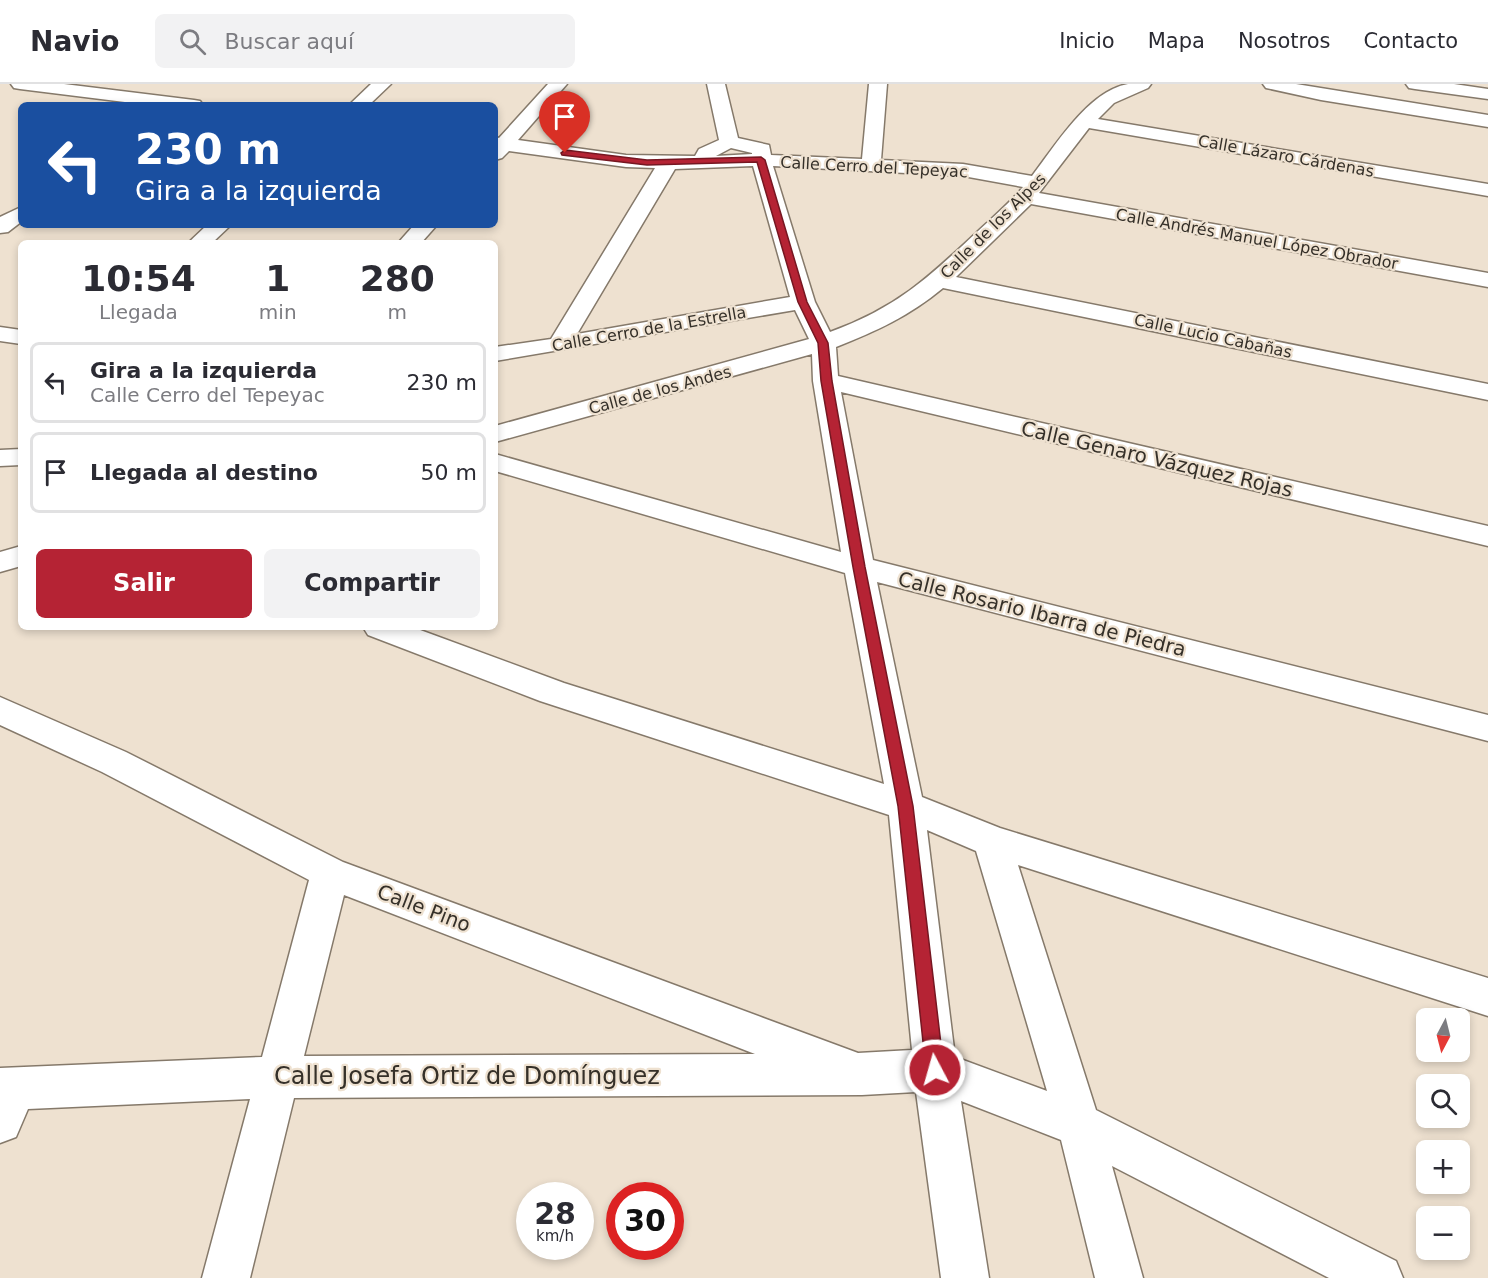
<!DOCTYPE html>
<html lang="es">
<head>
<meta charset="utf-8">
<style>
	:root { --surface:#fff; --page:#f2f2f3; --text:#2b2b33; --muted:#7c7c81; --line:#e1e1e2; --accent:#b52334 }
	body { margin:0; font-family:"DejaVu Sans",sans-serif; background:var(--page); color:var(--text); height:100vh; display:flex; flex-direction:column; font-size:22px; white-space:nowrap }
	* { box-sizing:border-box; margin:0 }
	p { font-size:20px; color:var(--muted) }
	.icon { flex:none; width:33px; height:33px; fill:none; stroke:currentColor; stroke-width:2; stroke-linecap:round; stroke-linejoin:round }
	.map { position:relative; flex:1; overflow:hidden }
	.drawer { position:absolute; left:18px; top:156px; width:480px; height:390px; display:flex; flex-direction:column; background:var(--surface); border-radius:9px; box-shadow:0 3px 9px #0003 }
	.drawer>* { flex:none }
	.banner { position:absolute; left:18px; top:18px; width:480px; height:126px; border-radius:9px; box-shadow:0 3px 9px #0003; background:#1a4fa0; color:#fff; overflow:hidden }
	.needle { width:39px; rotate:187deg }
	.tools { position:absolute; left:1416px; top:924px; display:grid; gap:12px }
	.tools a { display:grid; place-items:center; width:54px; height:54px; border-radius:9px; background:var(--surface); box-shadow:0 3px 9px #0003; font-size:30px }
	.speed { position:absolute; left:516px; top:1098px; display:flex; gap:12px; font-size:30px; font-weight:700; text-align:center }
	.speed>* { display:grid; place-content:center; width:78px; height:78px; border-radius:50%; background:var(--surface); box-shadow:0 3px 9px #0003; line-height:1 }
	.speed small { font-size:15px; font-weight:400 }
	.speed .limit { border:9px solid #d22; background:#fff; color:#111 }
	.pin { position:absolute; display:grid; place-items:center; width:51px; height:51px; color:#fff; margin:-62px -26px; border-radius:50% 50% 50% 0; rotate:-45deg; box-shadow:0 0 6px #0007 }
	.pin .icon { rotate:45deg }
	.me { position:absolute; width:66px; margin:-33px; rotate:354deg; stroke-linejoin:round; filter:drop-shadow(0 0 4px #0008) }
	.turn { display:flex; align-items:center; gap:21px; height:126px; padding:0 18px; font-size:27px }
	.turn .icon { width:78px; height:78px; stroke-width:2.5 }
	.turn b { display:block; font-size:42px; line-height:51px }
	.eta { display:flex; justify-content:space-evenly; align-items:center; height:102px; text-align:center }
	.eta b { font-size:36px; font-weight:700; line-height:42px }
	.button { display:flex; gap:12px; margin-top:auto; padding:12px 18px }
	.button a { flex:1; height:69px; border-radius:9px; background:var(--accent); color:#fff; font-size:24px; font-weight:700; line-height:69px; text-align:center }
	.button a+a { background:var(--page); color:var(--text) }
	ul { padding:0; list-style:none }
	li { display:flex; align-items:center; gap:18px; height:81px; margin:0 12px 9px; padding:0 6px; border:3px solid var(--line); border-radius:9px }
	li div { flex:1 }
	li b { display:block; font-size:22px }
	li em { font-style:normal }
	header { display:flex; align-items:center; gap:36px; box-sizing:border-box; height:84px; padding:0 30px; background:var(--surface); border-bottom:2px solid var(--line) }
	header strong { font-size:28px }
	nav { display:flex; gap:33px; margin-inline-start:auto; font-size:21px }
	.search { width:420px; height:54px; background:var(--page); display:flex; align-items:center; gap:15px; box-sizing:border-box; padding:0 21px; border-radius:9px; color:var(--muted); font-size:22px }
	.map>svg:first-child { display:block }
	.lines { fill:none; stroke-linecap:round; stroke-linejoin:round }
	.street-casing { stroke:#85796a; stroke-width:3 }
	.secondary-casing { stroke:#85796a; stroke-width:3 }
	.street { fill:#fff; fill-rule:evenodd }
	.secondary { fill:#fff; fill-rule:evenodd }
	.route { fill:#b52334; stroke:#761722; stroke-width:1.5 }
	.labels { text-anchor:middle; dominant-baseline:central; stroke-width:4.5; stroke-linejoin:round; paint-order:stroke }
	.far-street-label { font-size:16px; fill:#353029; stroke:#eee1d0 }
	.street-label { font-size:20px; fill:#353029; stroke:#eee1d0 }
	.near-street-label { font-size:24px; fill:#353029; stroke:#eee1d0 }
</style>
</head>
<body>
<header>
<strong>Navio</strong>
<div class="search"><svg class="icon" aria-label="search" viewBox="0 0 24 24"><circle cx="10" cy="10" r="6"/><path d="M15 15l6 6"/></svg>Buscar aquí</div>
<nav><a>Inicio</a><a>Mapa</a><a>Nosotros</a><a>Contacto</a></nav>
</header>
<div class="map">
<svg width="1488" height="1194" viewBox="0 0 1488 1194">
	<rect width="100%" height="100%" fill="#eee1d0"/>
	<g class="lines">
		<defs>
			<g id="street">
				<polygon points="11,0 64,0 194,16 200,17 203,21 149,21 20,5 14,4"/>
				<polygon points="371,0 391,0 369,21 349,21"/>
				<path d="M548,0H567L518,56L626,71L695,72L699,65L719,56L707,0H725L738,54L769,61L771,71L862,75L869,0H887L881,76L963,80L1032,92C1055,62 1088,7 1128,0C1135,0 1144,0 1151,0L1148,4L1114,19L1098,35L1488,100V112L1089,44L1039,109L1488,189V203L1031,120L956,193L1488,300V316L943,204C909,232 877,247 836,263L838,292L1488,442V462L841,308L873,476L1488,631V657L877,498L922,713L1000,744L1488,894V932L1018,781L1096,1026L1396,1177L1403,1194H1329L1112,1082L1143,1194H1095L1061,1056L961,1017L989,1194H941L916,1008L862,1011L294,1014L250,1194H202L250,1015L28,1025L16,1053L0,1059V984L262,973L309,796L102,688L0,641V613L126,668L343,778L858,969L912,966L889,731L540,617L368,551L363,543H412L564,599L884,700L845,489L495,387V370L841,468L813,297L812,270L495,358V342L809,255L795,226L495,277V263L551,255L655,84L626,83L509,67L502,74L495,76V53L499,54ZM731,64L752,69V70L716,72ZM753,82L790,213L577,250L675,85ZM773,82L963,92L1023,103C1010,119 993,133 977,148C927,195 896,224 830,248L815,218ZM927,746L976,767L1047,1007L955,973ZM344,811L755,970L304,972Z"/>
				<polygon points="1263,0 1296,0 1488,31 1488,43 1321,16 1266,4"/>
				<polygon points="21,123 21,138 8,148 0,149 0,133"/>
				<polygon points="207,141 231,141 212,159 188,159"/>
				<polygon points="414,141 437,141 421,159 398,159"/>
				<polygon points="0,243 21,246 21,260 0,257"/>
				<polygon points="21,365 21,381 0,382 0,366"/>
				<polygon points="21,462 21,482 0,488 0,468"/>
			</g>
			<polygon id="secondary" points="1406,0 1454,0 1488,5 1488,15 1415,5 1409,4"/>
		</defs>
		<use href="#street" class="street-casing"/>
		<use href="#secondary" class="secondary-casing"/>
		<use href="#street" class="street"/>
		<use href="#secondary" class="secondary"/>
	</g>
	<polygon class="route" points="565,66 647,76 761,73 765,76 807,218 828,259 832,297 865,483 913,722 944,986 941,992 935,995 928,992 926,986 898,722 853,483 821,297 818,259 798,218 757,78 647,81 562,71 561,69"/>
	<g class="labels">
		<g class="far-street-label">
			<text transform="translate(1286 72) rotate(10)">Calle Lázaro Cárdenas</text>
			<text transform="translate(874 83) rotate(3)">Calle Cerro del Tepeyac</text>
			<text transform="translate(993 142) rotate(-45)">Calle de los Alpes</text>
			<text transform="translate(1257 155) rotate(10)">Calle Andrés Manuel López Obrador</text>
			<text transform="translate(649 245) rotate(-10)">Calle Cerro de la Estrella</text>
			<text transform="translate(1213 252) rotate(12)">Calle Lucio Cabañas</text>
			<text transform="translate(660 306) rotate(-15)">Calle de los Andes</text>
		</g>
		<g class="street-label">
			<text transform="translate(1157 375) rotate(13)">Calle Genaro Vázquez Rojas</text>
			<text transform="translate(1042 530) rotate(14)">Calle Rosario Ibarra de Piedra</text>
			<text transform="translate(424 824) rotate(21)">Calle Pino</text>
		</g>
		<g class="near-street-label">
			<text x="467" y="992">Calle Josefa Ortiz de Domínguez</text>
		</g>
	</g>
</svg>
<div class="tools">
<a><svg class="needle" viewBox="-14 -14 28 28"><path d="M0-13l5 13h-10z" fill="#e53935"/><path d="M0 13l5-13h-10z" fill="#7c7c81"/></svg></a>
<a><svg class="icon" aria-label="search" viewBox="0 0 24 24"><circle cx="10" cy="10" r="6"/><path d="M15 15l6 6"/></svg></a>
<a>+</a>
<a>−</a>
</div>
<div class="speed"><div>28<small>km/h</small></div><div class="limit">30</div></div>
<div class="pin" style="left:565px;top:69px;background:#d93025"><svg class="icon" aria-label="arrive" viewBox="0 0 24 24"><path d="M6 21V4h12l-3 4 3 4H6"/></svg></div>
<svg class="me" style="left:935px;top:986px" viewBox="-20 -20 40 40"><circle r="17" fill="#b52334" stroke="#fff" stroke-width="3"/><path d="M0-11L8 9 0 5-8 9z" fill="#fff"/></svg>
<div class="banner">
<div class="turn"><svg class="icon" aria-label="left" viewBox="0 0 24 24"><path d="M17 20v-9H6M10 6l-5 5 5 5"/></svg><div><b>230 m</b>Gira a la izquierda</div></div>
</div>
<section class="drawer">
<div class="eta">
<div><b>10:54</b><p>Llegada</p></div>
<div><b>1</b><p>min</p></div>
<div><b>280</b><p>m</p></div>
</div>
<ul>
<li><svg class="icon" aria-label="left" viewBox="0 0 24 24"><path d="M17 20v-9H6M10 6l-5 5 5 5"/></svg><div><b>Gira a la izquierda</b><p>Calle Cerro del Tepeyac</p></div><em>230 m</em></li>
<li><svg class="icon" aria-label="arrive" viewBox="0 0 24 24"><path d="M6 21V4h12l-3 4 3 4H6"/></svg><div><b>Llegada al destino</b></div><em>50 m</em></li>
</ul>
<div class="button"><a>Salir</a><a>Compartir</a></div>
</section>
</div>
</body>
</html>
